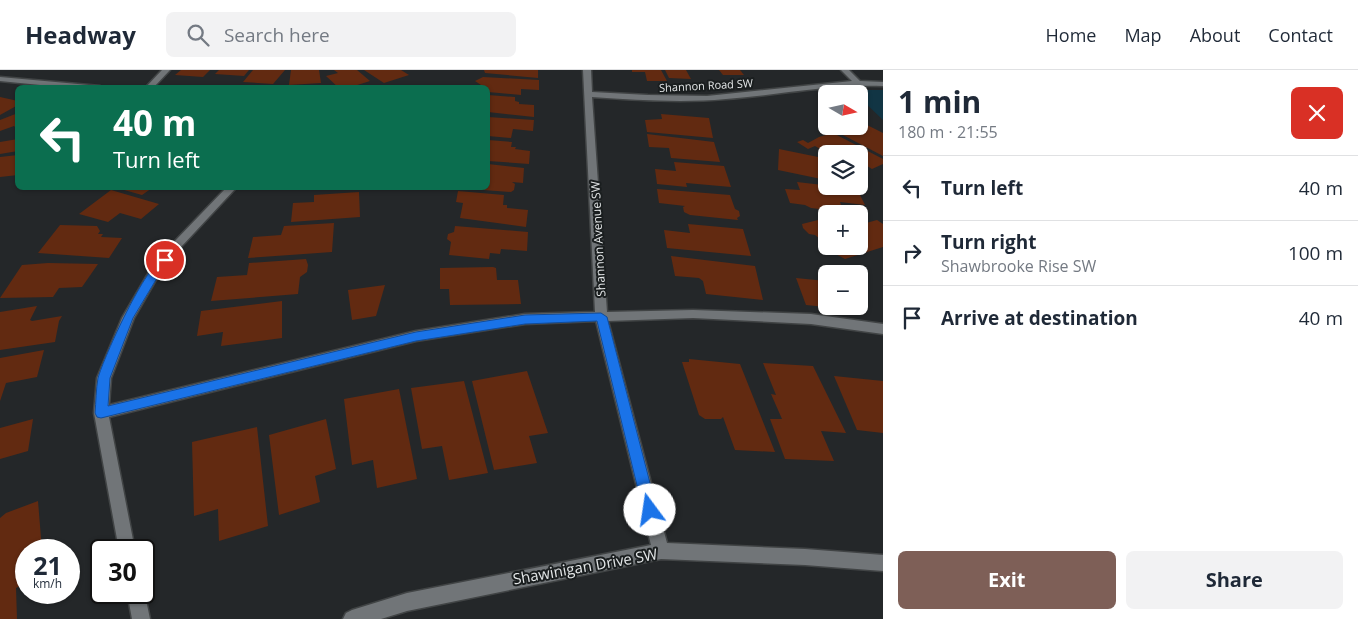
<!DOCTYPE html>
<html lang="en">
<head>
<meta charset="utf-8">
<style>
	:root { --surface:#fff; --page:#f2f2f3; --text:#1f2937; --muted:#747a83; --line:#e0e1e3; --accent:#7e5f57 }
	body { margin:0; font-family:"Open Sans",sans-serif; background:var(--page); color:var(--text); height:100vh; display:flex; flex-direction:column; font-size:19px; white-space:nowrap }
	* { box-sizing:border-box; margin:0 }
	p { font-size:16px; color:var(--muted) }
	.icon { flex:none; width:28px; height:28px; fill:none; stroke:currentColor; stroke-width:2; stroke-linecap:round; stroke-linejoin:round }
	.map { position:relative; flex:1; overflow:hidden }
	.panel { display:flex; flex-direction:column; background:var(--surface); width:475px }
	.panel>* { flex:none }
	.hud { position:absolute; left:15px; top:15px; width:475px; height:105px; border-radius:8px; box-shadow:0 1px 4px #0004; background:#0b6e4f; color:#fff; overflow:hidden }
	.needle { width:32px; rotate:99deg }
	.fabs { position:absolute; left:818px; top:15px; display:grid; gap:10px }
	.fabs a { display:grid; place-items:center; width:50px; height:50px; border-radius:8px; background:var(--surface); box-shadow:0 1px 4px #0004; font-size:25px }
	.speed { position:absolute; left:15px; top:469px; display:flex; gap:10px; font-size:25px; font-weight:700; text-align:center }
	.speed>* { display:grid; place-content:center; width:65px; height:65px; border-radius:50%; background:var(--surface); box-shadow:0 1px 4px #0004; line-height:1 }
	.speed small { font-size:12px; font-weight:400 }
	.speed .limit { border:2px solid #111; border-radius:8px; background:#fff; color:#111 }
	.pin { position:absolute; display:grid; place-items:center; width:42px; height:42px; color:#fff; margin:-21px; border:2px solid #fff; border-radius:50%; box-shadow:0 1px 5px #0007 }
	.me { position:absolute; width:55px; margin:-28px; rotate:346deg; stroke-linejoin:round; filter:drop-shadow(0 0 4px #0008) }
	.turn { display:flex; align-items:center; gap:18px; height:105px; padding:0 15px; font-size:22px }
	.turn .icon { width:65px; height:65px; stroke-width:2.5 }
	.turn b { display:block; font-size:35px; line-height:42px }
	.round { display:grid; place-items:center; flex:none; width:52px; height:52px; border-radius:8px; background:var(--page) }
	.head { display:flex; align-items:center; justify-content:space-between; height:85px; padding:0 15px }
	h1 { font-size:30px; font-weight:700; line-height:38px }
	.button { display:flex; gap:10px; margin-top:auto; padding:10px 15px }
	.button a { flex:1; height:58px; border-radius:8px; background:var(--accent); color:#fff; font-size:20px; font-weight:700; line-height:58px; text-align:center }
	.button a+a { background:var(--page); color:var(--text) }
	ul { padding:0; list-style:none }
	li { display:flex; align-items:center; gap:15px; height:65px; padding:0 15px; border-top:1px solid var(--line) }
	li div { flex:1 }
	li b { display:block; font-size:19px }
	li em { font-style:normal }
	header { display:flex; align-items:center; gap:30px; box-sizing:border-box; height:70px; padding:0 25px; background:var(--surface); border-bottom:1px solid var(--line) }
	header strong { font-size:24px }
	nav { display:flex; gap:28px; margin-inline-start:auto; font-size:18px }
	.search { width:350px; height:45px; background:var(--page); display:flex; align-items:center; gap:12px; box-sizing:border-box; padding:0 18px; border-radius:8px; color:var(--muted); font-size:19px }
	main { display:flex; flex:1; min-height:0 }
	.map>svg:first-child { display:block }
	.green { fill:#113544 }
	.building { fill:#622a11 }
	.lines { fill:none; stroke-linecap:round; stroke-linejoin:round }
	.minor-casing { stroke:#414445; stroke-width:3 }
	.minor { fill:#717578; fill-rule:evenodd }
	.route { fill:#1a73e8; stroke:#114b97 }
	.labels { text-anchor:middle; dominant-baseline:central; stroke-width:4; stroke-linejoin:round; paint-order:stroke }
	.far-street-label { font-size:11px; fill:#e4e7e8; stroke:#1a1e1f }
	.street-label { font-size:12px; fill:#e4e7e8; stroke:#1a1e1f }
	.near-street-label { font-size:15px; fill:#e4e7e8; stroke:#1a1e1f }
</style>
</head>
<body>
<header>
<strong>Headway</strong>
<div class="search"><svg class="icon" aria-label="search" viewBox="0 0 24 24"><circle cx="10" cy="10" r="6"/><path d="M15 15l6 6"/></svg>Search here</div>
<nav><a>Home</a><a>Map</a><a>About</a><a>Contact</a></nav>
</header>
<main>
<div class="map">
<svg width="883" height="549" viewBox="0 0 883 549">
	<rect width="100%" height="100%" fill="#242729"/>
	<polygon class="green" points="851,20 883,20 883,50 859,27 859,24"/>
	<g class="building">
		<polygon points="181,0 210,0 203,7 175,5"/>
		<polygon points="219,0 249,0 244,6 215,4"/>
		<polygon points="253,0 285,0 273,14 243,12"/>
		<polygon points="291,0 319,0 321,13 289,15"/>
		<polygon points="334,0 357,0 370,11 348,18 339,18 326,6 338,3"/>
		<polygon points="364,0 401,0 409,5 384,13"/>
		<polygon points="484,0 538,0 538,8 485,3"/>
		<polygon points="632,0 661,0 667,11 647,11 645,2 632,2"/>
		<polygon points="665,0 686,0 691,9 669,8"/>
		<polygon points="719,0 740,0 744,5 723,5"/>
		<polygon points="483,7 539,10 539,20 521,19 521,25 488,22 488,18 480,18 481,15 475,11"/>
		<polygon points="488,25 515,27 515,31 519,32 519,34 534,35 534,47 488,42"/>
		<polygon points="0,27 18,31 18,35 0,45"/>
		<polygon points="18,43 18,60 14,56 0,61 0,50"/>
		<polygon points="661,44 709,48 713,68 647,62 645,50 662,49"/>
		<polygon points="488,47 534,50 533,61 513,59 511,68 488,66"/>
		<polygon points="867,55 883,63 883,86 841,64"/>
		<polygon points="833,63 883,89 883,94 872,99 859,91 859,84 829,84 815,76 808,79 797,72 803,70 808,73 819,67"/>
		<polygon points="647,64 714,72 720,92 671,88 669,78 649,77"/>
		<polygon points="18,69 18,81 0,84 0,72"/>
		<polygon points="488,70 512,72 511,77 516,77 515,79 530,81 529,94 488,91"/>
		<polygon points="779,79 823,88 823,96 826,97 826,110 778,100"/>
		<polygon points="18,85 18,105 0,107 0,87"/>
		<polygon points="674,92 724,96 731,117 686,113 687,117 657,114 655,99 676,101"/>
		<polygon points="488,94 524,98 523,113 512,112 515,114 514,120 511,122 470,119 488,118"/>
		<polygon points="797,112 857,119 865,135 840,132 844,142 811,138 805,135 790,133 785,119 800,120"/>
		<polygon points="117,118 152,118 142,125"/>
		<polygon points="657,119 730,125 735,139 739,141 740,146 737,148 738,150 690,145 684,142 683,137 685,136 659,133"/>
		<polygon points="111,120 159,134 141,149 120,143 108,152 79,144"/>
		<polygon points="458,121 504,125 503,135 507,135 507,138 528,140 526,157 460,148 463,133 456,132"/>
		<polygon points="359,122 360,147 291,152 293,133 314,132 314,125"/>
		<polygon points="826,148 826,174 815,165 809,164 803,158 802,154"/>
		<polygon points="877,150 883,154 883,177 845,189 830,181 830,176 859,176 859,155"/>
		<polygon points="334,153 332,182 248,188 253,167 281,165 284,156"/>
		<polygon points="688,154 743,159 751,186 667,178 664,160 690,163"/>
		<polygon points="60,155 97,156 100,161 98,164 103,164 101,167 122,168 109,188 38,183"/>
		<polygon points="455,156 528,162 527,181 501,179 500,184 490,183 489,189 449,185 451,172 447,169 448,164 454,162"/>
		<polygon points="671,186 755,196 763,230 706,224 703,211 699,208 675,206"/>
		<polygon points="306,189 308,195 307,202 300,207 298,224 211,231 217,207 247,205 249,193"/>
		<polygon points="48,193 98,194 82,217 59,218 53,227 0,228 22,195"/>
		<polygon points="493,197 496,198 497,210 518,210 521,234 450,235 449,219 440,219 440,198"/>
		<polygon points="796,208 826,211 826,237 806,235"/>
		<polygon points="385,215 376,246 352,250 348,220"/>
		<polygon points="282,231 282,268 221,276 223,262 197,266 201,241"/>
		<polygon points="37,236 30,250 32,251 62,246 59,251 55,272 0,280 0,242"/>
		<polygon points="44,280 37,307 6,313 0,331 0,288"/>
		<polygon points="689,289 740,294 775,382 735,380 723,347 721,349 705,349 699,345 682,292 689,292"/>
		<polygon points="763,293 813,296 846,363 821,361 834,391 785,389 770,349 782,349 771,324 776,325"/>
		<polygon points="527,301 548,363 529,366 537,393 494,400 472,311"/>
		<polygon points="834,306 883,311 883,363 857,360"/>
		<polygon points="464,311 488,403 449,410 442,376 422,379 411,318"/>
		<polygon points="399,319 417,409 377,418 373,390 352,395 344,329"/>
		<polygon points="33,349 28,381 0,389 0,358"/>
		<polygon points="326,349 336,399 315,406 320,432 279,445 269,365"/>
		<polygon points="257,357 268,456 219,471 218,439 194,446 192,372"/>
		<polygon points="38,431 42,480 26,480 26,513 16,518 17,549 0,549 0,448 6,443"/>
	</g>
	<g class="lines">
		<defs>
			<g id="minor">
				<polygon points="162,0 170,0 153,18 145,18"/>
				<path d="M583,0H591L592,22L648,25L707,26L852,11L841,0H849L860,11L883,12V16C830,14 779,25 726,29C682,33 637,30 592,27L607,242L693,240L811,244L883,254V264L811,254L693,248L608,251L667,473L805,479L883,485V501L805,495L661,489L407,541L381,549H343L346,543L352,540L407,523L651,475L596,251L525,254L416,271L109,347L135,480H119L94,343L97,308L122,248L149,202L173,173L226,118H236L181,177L157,208L134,248L111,308L109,335L416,261L525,244L595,242Z"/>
				<polygon points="0,7 100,16 103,18 70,18 0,11"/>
				<polygon points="144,520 150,549 132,549 127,522 144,522"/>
			</g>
		</defs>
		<use href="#minor" class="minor-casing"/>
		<use href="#minor" class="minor"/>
	</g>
	<path class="route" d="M165,187L170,190L157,208L133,248L110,308L108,336L416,262L525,245L601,243L607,247L657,440L655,445L650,447L645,445L643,440L597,251L525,254L416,271L101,348L97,347L95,343C96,332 96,319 98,308C104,287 146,193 165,187Z"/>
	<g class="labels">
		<g class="far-street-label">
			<text transform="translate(706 15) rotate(-3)">Shannon Road SW</text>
		</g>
		<g class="street-label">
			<text transform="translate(598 169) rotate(-93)">Shannon Avenue SW</text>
		</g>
		<g class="near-street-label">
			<text transform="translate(585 496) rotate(-10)">Shawinigan Drive SW</text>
		</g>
	</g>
</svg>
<div class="fabs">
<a><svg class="needle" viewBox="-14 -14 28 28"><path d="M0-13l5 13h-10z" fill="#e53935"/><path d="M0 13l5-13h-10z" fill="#747a83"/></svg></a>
<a><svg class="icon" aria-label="layers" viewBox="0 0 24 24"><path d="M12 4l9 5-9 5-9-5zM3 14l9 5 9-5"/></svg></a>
<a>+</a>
<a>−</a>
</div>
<div class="speed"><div>21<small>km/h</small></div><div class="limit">30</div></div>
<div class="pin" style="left:165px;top:190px;background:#d93025"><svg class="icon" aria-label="arrive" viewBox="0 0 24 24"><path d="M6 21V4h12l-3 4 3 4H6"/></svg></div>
<svg class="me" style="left:650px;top:440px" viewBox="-20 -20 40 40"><circle r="19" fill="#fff"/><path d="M0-13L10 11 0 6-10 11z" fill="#1a73e8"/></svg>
<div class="hud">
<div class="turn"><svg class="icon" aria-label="left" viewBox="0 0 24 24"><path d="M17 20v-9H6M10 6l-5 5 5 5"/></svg><div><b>40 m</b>Turn left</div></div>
</div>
</div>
<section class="panel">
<div class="head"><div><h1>1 min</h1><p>180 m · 21:55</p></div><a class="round" style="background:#d93025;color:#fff"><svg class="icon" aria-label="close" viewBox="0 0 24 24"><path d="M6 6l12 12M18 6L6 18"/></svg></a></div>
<ul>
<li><svg class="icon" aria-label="left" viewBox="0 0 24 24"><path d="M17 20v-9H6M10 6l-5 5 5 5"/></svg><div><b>Turn left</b></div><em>40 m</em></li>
<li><svg class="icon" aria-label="right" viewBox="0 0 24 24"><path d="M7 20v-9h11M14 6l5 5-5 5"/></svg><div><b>Turn right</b><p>Shawbrooke Rise SW</p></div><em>100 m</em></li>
<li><svg class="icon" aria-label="arrive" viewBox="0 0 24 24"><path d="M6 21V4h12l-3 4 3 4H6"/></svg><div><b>Arrive at destination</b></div><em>40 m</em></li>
</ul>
<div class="button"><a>Exit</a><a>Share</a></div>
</section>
</main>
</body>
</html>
